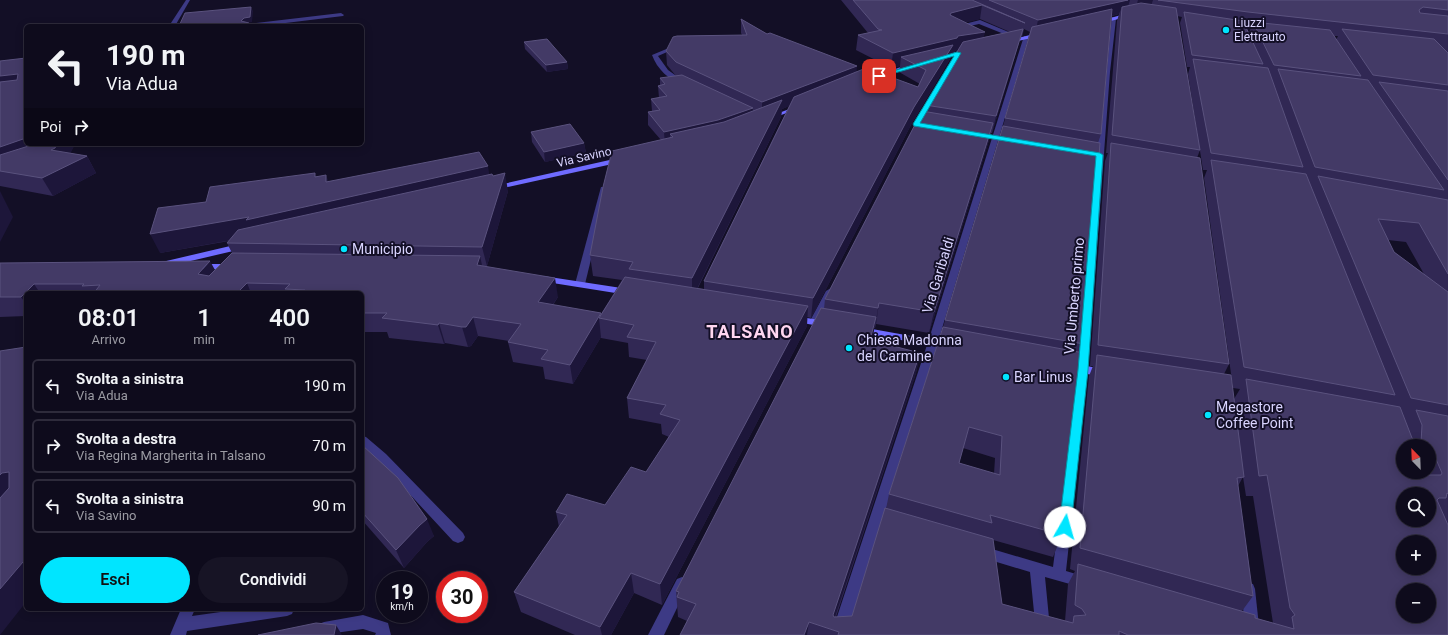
<!DOCTYPE html>
<html lang="it">
<head>
<meta charset="utf-8">
<style>
	:root { --surface:#0e0b1c; --page:#171425; --text:#f1f3f6; --muted:#9b9ba3; --line:#2e2b3b; --accent:#00e5ff }
	body { margin:0; font-family:Roboto,sans-serif; background:var(--page); color:var(--text); height:100vh; display:flex; flex-direction:column; font-size:15px; white-space:nowrap }
	* { box-sizing:border-box; margin:0 }
	p { font-size:13px; color:var(--muted) }
	.icon { flex:none; width:22px; height:22px; fill:none; stroke:currentColor; stroke-width:2; stroke-linecap:round; stroke-linejoin:round }
	.map { position:relative; flex:1; overflow:hidden }
	.panel { position:absolute; left:24px; top:291px; width:340px; height:320px; display:flex; flex-direction:column; background:var(--surface); border-radius:6px; box-shadow:0 2px 10px #0003,0 0 0 1px var(--line) }
	.panel>* { flex:none }
	.banner { position:absolute; left:24px; top:24px; width:340px; height:122px; border-radius:6px; box-shadow:0 2px 10px #0003,0 0 0 1px var(--line); background:#0e0b1c; color:var(--text); overflow:hidden }
	.needle { width:26px; rotate:337deg }
	.tools { position:absolute; left:1396px; top:439px; display:grid; gap:8px }
	.tools a { display:grid; place-items:center; width:40px; height:40px; border-radius:50%; background:var(--surface); box-shadow:0 2px 10px #0003,0 0 0 1px var(--line); font-size:20px }
	.speed { position:absolute; left:376px; top:571px; display:flex; gap:8px; font-size:20px; font-weight:700; text-align:center }
	.speed>* { display:grid; place-content:center; width:52px; height:52px; border-radius:50%; background:var(--surface); box-shadow:0 2px 10px #0003,0 0 0 1px var(--line); line-height:1 }
	.speed small { font-size:10px; font-weight:400 }
	.speed .limit { border:6px solid #d22; background:#fff; color:#111 }
	.pin { position:absolute; display:grid; place-items:center; width:34px; height:34px; color:#fff; margin:-17px; border-radius:8px; box-shadow:0 2px 6px #0006 }
	.me { position:absolute; width:44px; margin:-22px; rotate:7deg; stroke-linejoin:round; filter:drop-shadow(0 0 3px #0008) }
	.turn { display:flex; align-items:center; gap:14px; height:84px; padding:0 16px; font-size:18px }
	.turn .icon { width:52px; height:52px; stroke-width:2.5 }
	.turn b { display:block; font-size:28px; line-height:34px }
	.then { display:flex; align-items:center; height:38px; padding:0 16px; background:#0003; gap:8px; font-size:15px }
	.eta { display:flex; justify-content:space-evenly; align-items:center; height:68px; text-align:center }
	.eta b { font-size:24px; font-weight:600; line-height:28px }
	.cta { display:flex; gap:8px; margin-top:auto; padding:8px 16px }
	.cta a { flex:1; height:46px; border-radius:24px; background:var(--accent); color:#111; font-size:16px; font-weight:600; line-height:46px; text-align:center }
	.cta a+a { background:var(--page); color:var(--text) }
	ul { padding:0; list-style:none }
	li { display:flex; align-items:center; gap:12px; height:54px; margin:0 8px 6px; padding:0 8px; border:2px solid var(--line); border-radius:6px }
	li div { flex:1 }
	li b { display:block; font-size:15px }
	li em { font-style:normal }
	.map>svg:first-child { display:block }
	.lines { fill:none; stroke-linecap:round; stroke-linejoin:round }
	.street { fill:#3d3a85; fill-rule:evenodd }
	.secondary { fill:#6f6bff; fill-rule:evenodd }
	.wall { fill:#312854; fill-rule:evenodd }
	.shaded-wall { fill:#1d163a }
	.building { fill:#433a66; stroke:#5a527e; fill-rule:evenodd }
	.route { fill:#00e5ff; stroke:#0095a6 }
	.poi-dot { fill:#00e5ff; stroke:#130f26; stroke-width:1.5 }
	.labels { text-anchor:middle; dominant-baseline:central; stroke-width:4; stroke-linejoin:round; paint-order:stroke }
	.far-poi-label { font-size:12px; fill:#d9d4ff; stroke:#130f26; text-anchor:start }
	.far-street-label { font-size:12px; fill:#d9d4ff; stroke:#130f26 }
	.poi-label { font-size:14px; fill:#d9d4ff; stroke:#130f26; text-anchor:start }
	.street-label { font-size:14px; fill:#d9d4ff; stroke:#130f26 }
	.district-label { font-size:18px; font-weight:bold; letter-spacing:1px; fill:#ffd6f0; stroke:#130f26 }
</style>
</head>
<body>
<div class="map">
<svg width="1448" height="635" viewBox="0 0 1448 635">
	<rect width="100%" height="100%" fill="#130f26"/>
	<g class="lines">
		<g class="street">
			<polygon points="186,0 190,0 175,26 169,26"/>
			<polygon points="341,13 344,15 343,16 261,26 244,26 247,24"/>
			<path d="M1113,17L1116,19L1110,72L1088,370L1066,571L1089,578L1091,582L1089,586L1084,588L1045,577L1049,618L1071,630L1074,635C1060,635 1041,635 1035,622L1030,572L977,556L975,552L977,548L982,546L1053,567L1078,370L1104,72L1110,19Z"/>
			<polygon points="980,20 1018,36 1019,37 1014,38 979,24 956,29 953,27"/>
			<polygon points="1024,36 1029,37 938,342 847,635 831,635 928,342"/>
			<path d="M676,45L681,46L658,56L668,70L685,82L686,83L683,85C669,80 657,69 652,55Z"/>
			<polygon points="601,187 604,187 608,189 585,284 580,287 575,284"/>
			<polygon points="831,288 836,291 821,319 816,322 812,321 811,319 826,291"/>
			<polygon points="362,436 366,437 386,454 463,533 465,537 463,541 458,543 453,541 378,460 362,447"/>
			<polygon points="682,577 687,579 689,583 664,635 648,635 677,579"/>
			<polygon points="1248,583 1253,584 1255,589 1259,626 1257,631 1252,633 1247,631 1245,626 1241,589 1243,584"/>
			<polygon points="181,609 195,609 192,616 242,609 294,609 292,614 287,616 187,631 186,635 170,635"/>
			<polygon points="363,615 388,623 391,635 375,635 376,633 363,629 321,635 319,634 317,629 319,624 324,622"/>
		</g>
		<g class="secondary">
			<polygon points="1132,12 1134,13 1134,15 1099,24 1096,22"/>
			<polygon points="1042,32 1045,34 1044,35 1009,43 1006,41"/>
			<polygon points="970,48 972,49 972,51 939,60 936,58"/>
			<polygon points="912,63 915,65 914,66 872,80 867,79"/>
			<polygon points="797,106 802,107 771,119 766,118"/>
			<polygon points="623,157 627,159 626,161 494,190 490,188 494,186"/>
			<polygon points="243,243 247,246 246,248 165,267 160,264 162,262"/>
			<polygon points="200,264 232,264 237,267 232,270 197,269 195,267 197,265"/>
			<polygon points="543,276 628,289 633,292 628,295 540,281 538,279 540,277"/>
			<polygon points="794,316 826,321 831,324 826,327 790,321 789,319"/>
			<polygon points="861,327 950,343 955,346 950,349 857,332 856,330"/>
			<polygon points="1070,363 1103,369 1107,370 1108,373 1107,376 1103,377 1066,370 1065,367 1066,364"/>
		</g>
	</g>
	<g class="wall">
		<path d="M841,0H1448V635H680L687,621L678,617L676,591L824,309L825,299L924,111L925,105L958,50L955,51L954,52L951,53L950,59L912,123L811,318L807,317V326L662,605L634,593L611,635H575L521,612L514,592L559,527L556,512L605,505L646,472L669,437L662,434L661,424L629,418L627,398L647,360L629,357L628,343L601,338V337L573,384L545,379L543,367L513,362L508,342L509,341L478,336L471,346L468,347L445,343L444,344L389,338L387,332H365L364,327H362V293H26V316L0,317V263L215,270L232,253L227,243L229,241L160,253L206,202L317,176L329,181L489,175L493,176L508,191L487,266H482L558,297L553,305L601,314L622,280L593,276L590,255L661,140L648,125V112L652,111L651,99L659,98L658,86L660,85V78L676,76L667,65L666,51L742,35L741,33V19L767,34L857,72L918,87L920,84L899,72L900,66L891,68L856,50L858,35L868,33ZM1119,14L1117,21L1106,153H1108L1105,161L1090,366H1093L1089,376L1070,569L1075,571L1068,584L1065,621L1002,604L993,540L1053,557L1062,535L1081,352L1084,344L1098,143L1101,134L1112,16ZM1177,16L1182,17L1180,23L1187,67H1190L1188,74L1203,170H1207L1204,178L1233,388L1240,389L1234,399L1239,440L1224,374L1229,364L1197,158L1200,150ZM980,19L1010,32L984,37L965,22ZM1245,26L1251,27L1249,33ZM1024,29L1030,32L1003,126L943,327L889,494L886,509L852,616L836,617L916,373L920,353L872,341L874,328H875L876,324L929,333L989,140L991,133H992L1021,36L1022,37ZM1334,36H1338L1336,40ZM789,106L704,281V289L698,288L781,117L782,109ZM1388,240L1406,242L1424,274L1394,252ZM1403,446H1429V472H1403ZM963,448L995,458L994,474L959,463ZM1243,477L1246,496H1253L1273,623L1255,618L1242,611L1253,596L1238,486Z"/>
		<polygon points="524,42 567,62 568,69 547,72 525,49"/>
		<polygon points="0,61 26,144 75,144 70,153 87,156 96,173 53,196 0,186"/>
		<polygon points="531,132 584,143 586,153 545,162 532,142"/>
		<polygon points="362,445 434,536 427,542 404,568 362,520"/>
	</g>
	<g class="shaded-wall">
		<polygon points="1128,0 1130,0 1126,13 1122,7 1119,14 1035,34 1038,20"/>
		<polygon points="1138,0 1153,0 1151,6 1135,10"/>
		<polygon points="982,5 980,19 949,27 950,15 951,13"/>
		<polygon points="251,7 253,11 252,22 246,23 241,21"/>
		<polygon points="1023,29 1019,43 992,133 996,116"/>
		<polygon points="985,32 982,46 955,51 954,52 951,53 950,59 912,123 811,318 813,298 914,107 947,54 901,57 900,66 891,68 893,53 958,36"/>
		<polygon points="567,62 568,69 547,72 546,65"/>
		<polygon points="857,66 856,80 782,109 781,117 692,299 692,278 762,117 762,102"/>
		<polygon points="18,74 26,87 0,91 0,76"/>
		<polygon points="753,108 753,120 670,134 670,143 665,145 664,132"/>
		<polygon points="993,123 989,140 929,333 934,312"/>
		<polygon points="26,138 26,144 75,144 65,165 0,167 0,147"/>
		<polygon points="584,143 586,153 545,162 544,152"/>
		<polygon points="87,156 96,173 53,196 42,178"/>
		<polygon points="488,166 491,185 254,236 160,253 150,234"/>
		<polygon points="505,173 508,191 487,266 482,247"/>
		<polygon points="326,175 333,193 326,182"/>
		<polygon points="0,191 13,217 0,242"/>
		<polygon points="480,256 484,274 477,265"/>
		<polygon points="210,261 220,279 198,274"/>
		<polygon points="555,278 558,297 541,321 538,302"/>
		<polygon points="247,283 251,293 237,293"/>
		<polygon points="34,284 40,293 26,293 26,304 21,297"/>
		<polygon points="879,303 876,324 875,328 878,308"/>
		<polygon points="808,306 807,326 662,605 660,584"/>
		<polygon points="601,313 599,318 601,337 573,384 570,365"/>
		<polygon points="473,317 478,336 471,346 468,347 462,327"/>
		<polygon points="876,317 873,337 867,360 870,340"/>
		<polygon points="439,323 445,343 444,344 438,325"/>
		<polygon points="920,353 916,373 831,629 833,615"/>
		<polygon points="9,472 26,491 0,516 0,475 2,473"/>
		<polygon points="427,519 434,536 427,542 404,568 396,550 420,525"/>
		<polygon points="23,562 26,565 26,602 0,635 0,589"/>
		<polygon points="631,573 634,593 611,635 602,635 600,627"/>
		<polygon points="809,622 807,635 804,635"/>
		<polygon points="336,625 342,635 334,635"/>
	</g>
	<g class="building">
		<polygon points="853,0 972,0 1025,23 982,5 951,13 950,15 985,32 958,36 957,38 893,53 858,35 882,30 878,29"/>
		<polygon points="989,0 1128,0 1038,20"/>
		<polygon points="1158,0 1448,0 1448,10 1423,7 1419,10 1420,13 1448,16 1448,34 1248,12"/>
		<polygon points="1141,3 1176,8 1200,150 1112,135 1122,7"/>
		<polygon points="251,7 250,17 244,18 241,21 249,23 248,26 179,26 185,13"/>
		<polygon points="1112,9 1101,134 1005,118 1032,27"/>
		<polygon points="1184,12 1243,21 1263,64 1192,55"/>
		<polygon points="741,19 767,34 770,33 857,66 762,102 676,62 666,51 673,37 677,36 747,35"/>
		<polygon points="1253,22 1330,30 1361,76 1274,65"/>
		<polygon points="1023,29 996,116 925,105 963,42"/>
		<polygon points="1342,29 1434,39 1448,53 1448,85 1373,75"/>
		<polygon points="547,39 567,62 546,65 524,42"/>
		<polygon points="953,45 914,107 813,298 704,281 794,97 866,68 918,87 926,70 901,57"/>
		<polygon points="26,58 26,138 0,147 0,82 17,80 18,74 0,76 0,61"/>
		<polygon points="1193,59 1268,68 1303,167 1211,153"/>
		<polygon points="1278,69 1368,80 1444,190 1315,167"/>
		<polygon points="682,75 753,108 718,120 664,132 648,112 660,110 651,99 667,96 658,86 665,84 660,78"/>
		<polygon points="1379,82 1448,91 1448,180"/>
		<polygon points="782,100 692,278 629,269 633,262 590,255 603,187 612,151 673,137 670,134 724,122"/>
		<polygon points="922,111 993,123 934,312 879,303 878,308 825,299"/>
		<polygon points="570,124 584,143 544,152 531,132"/>
		<polygon points="1003,126 1100,143 1084,344 945,320"/>
		<polygon points="1111,143 1200,158 1229,364 1098,345"/>
		<polygon points="35,144 57,144 55,148 51,150 87,156 42,178 0,171 0,155"/>
		<polygon points="479,152 488,166 246,220 249,217 150,234 158,208 206,202 210,187 315,173 315,177 326,175 326,182"/>
		<polygon points="1211,160 1306,174 1395,395 1244,367"/>
		<polygon points="505,173 482,247 227,243 238,230 492,174 493,176"/>
		<polygon points="1318,176 1448,200 1448,274 1419,223 1378,219 1394,252 1448,292 1448,405 1411,398"/>
		<polygon points="232,253 480,256 477,265 555,278 538,302 601,313 570,365 541,359 548,350 508,342 521,324 473,317 466,327 462,327 439,323 438,325 382,318 387,313 362,313 362,293 303,293 305,290 285,289 290,284 247,283 237,293 94,293 100,285 82,286 84,284 34,284 21,297 0,297 0,263 210,261 198,274 209,276"/>
		<polygon points="625,277 808,306 660,584 631,573 600,627 514,592 567,515 556,512 567,494 605,505 631,467 646,472 680,420 660,414 666,405 627,398 656,342 627,337 634,325 599,318"/>
		<path d="M821,308L876,317L870,340L920,353L833,615L834,617L852,616L885,508L993,539L1002,604L1073,623L1074,616L1086,615L1082,609L1075,605L1078,564L1255,615V618L1294,629L1292,617L1295,615L1290,608L1267,475L1259,476L1246,379L1400,407L1412,438L1419,444L1421,443L1422,425L1416,410L1448,416V494L1447,493L1446,498H1439L1437,500L1448,525V635H1128L1119,631V635H838L839,632L809,622L804,635H680L696,604L677,597L679,592L676,591ZM1403,446H1429V450H1432L1442,473L1441,475H1428L1427,472H1403ZM1403,494H1429V520H1403ZM1403,542H1429V568H1403ZM1403,590H1429V616H1403Z"/>
		<path d="M943,327L1084,353L1062,535L990,515L992,523L889,494ZM969,427L1002,436L1000,475L959,463Z"/>
		<polygon points="26,347 26,562 23,562 0,589 0,498 9,488 9,472 2,473 0,475 0,351"/>
		<polygon points="1097,355 1231,375 1244,477 1237,478 1253,596 1080,548"/>
		<polygon points="362,445 398,478 427,519 420,525 396,550 362,512"/>
		<polygon points="316,623 336,625 334,635 258,635"/>
	</g>
	<polygon class="route" points="957,52 961,53 920,123 1100,153 1103,155 1088,370 1071,527 1069,531 1065,532 1061,531 1059,527 1078,370 1096,156 914,126 913,124 954,56 881,77 876,76"/>
	<g class="poi-dot">
		<circle cx="1226" cy="30" r="4"/>
		<circle cx="344" cy="249" r="4"/>
		<circle cx="849" cy="348" r="4"/>
		<circle cx="1006" cy="377" r="4"/>
		<circle cx="1208" cy="415" r="4"/>
	</g>
	<g class="labels">
		<g class="far-poi-label">
			<text x="1234" y="23">Liuzzi<tspan x="1234" dy="14">Elettrauto</tspan></text>
		</g>
		<g class="far-street-label">
			<text transform="translate(584 157) rotate(-13)">Via Savino</text>
		</g>
		<g class="poi-label">
			<text x="352" y="249">Municipio</text>
			<text x="857" y="340">Chiesa Madonna<tspan x="857" dy="16">del Carmine</tspan></text>
			<text x="1014" y="377">Bar Linus</text>
			<text x="1216" y="407">Megastore<tspan x="1216" dy="16">Coffee Point</tspan></text>
		</g>
		<g class="street-label">
			<text transform="translate(938 275) rotate(-73)">Via Garibaldi</text>
			<text transform="translate(1074 296) rotate(-85)">Via Umberto primo</text>
		</g>
		<g class="district-label">
			<text x="750" y="331">TALSANO</text>
		</g>
	</g>
</svg>
<div class="tools">
<a><svg class="needle" viewBox="-14 -14 28 28"><path d="M0-13l5 13h-10z" fill="#e53935"/><path d="M0 13l5-13h-10z" fill="#9b9ba3"/></svg></a>
<a><svg class="icon" aria-label="search" viewBox="0 0 24 24"><circle cx="10" cy="10" r="6"/><path d="M15 15l6 6"/></svg></a>
<a>+</a>
<a>−</a>
</div>
<div class="speed"><div>19<small>km/h</small></div><div class="limit">30</div></div>
<div class="pin" style="left:879px;top:76px;background:#d93025"><svg class="icon" aria-label="arrive" viewBox="0 0 24 24"><path d="M6 21V4h12l-3 4 3 4H6"/></svg></div>
<svg class="me" style="left:1065px;top:527px" viewBox="-20 -20 40 40"><circle r="19" fill="#fff"/><path d="M0-13L10 11 0 6-10 11z" fill="#00e5ff"/></svg>
<div class="banner">
<div class="turn"><svg class="icon" aria-label="left" viewBox="0 0 24 24"><path d="M17 20v-9H6M10 6l-5 5 5 5"/></svg><div><b>190 m</b>Via Adua</div></div>
<div class="then">Poi<svg class="icon" aria-label="right" viewBox="0 0 24 24"><path d="M7 20v-9h11M14 6l5 5-5 5"/></svg></div>
</div>
<section class="panel">
<div class="eta">
<div><b>08:01</b><p>Arrivo</p></div>
<div><b>1</b><p>min</p></div>
<div><b>400</b><p>m</p></div>
</div>
<ul>
<li><svg class="icon" aria-label="left" viewBox="0 0 24 24"><path d="M17 20v-9H6M10 6l-5 5 5 5"/></svg><div><b>Svolta a sinistra</b><p>Via Adua</p></div><em>190 m</em></li>
<li><svg class="icon" aria-label="right" viewBox="0 0 24 24"><path d="M7 20v-9h11M14 6l5 5-5 5"/></svg><div><b>Svolta a destra</b><p>Via Regina Margherita in Talsano</p></div><em>70 m</em></li>
<li><svg class="icon" aria-label="left" viewBox="0 0 24 24"><path d="M17 20v-9H6M10 6l-5 5 5 5"/></svg><div><b>Svolta a sinistra</b><p>Via Savino</p></div><em>90 m</em></li>
</ul>
<div class="cta"><a>Esci</a><a>Condividi</a></div>
</section>
</div>
</body>
</html>
